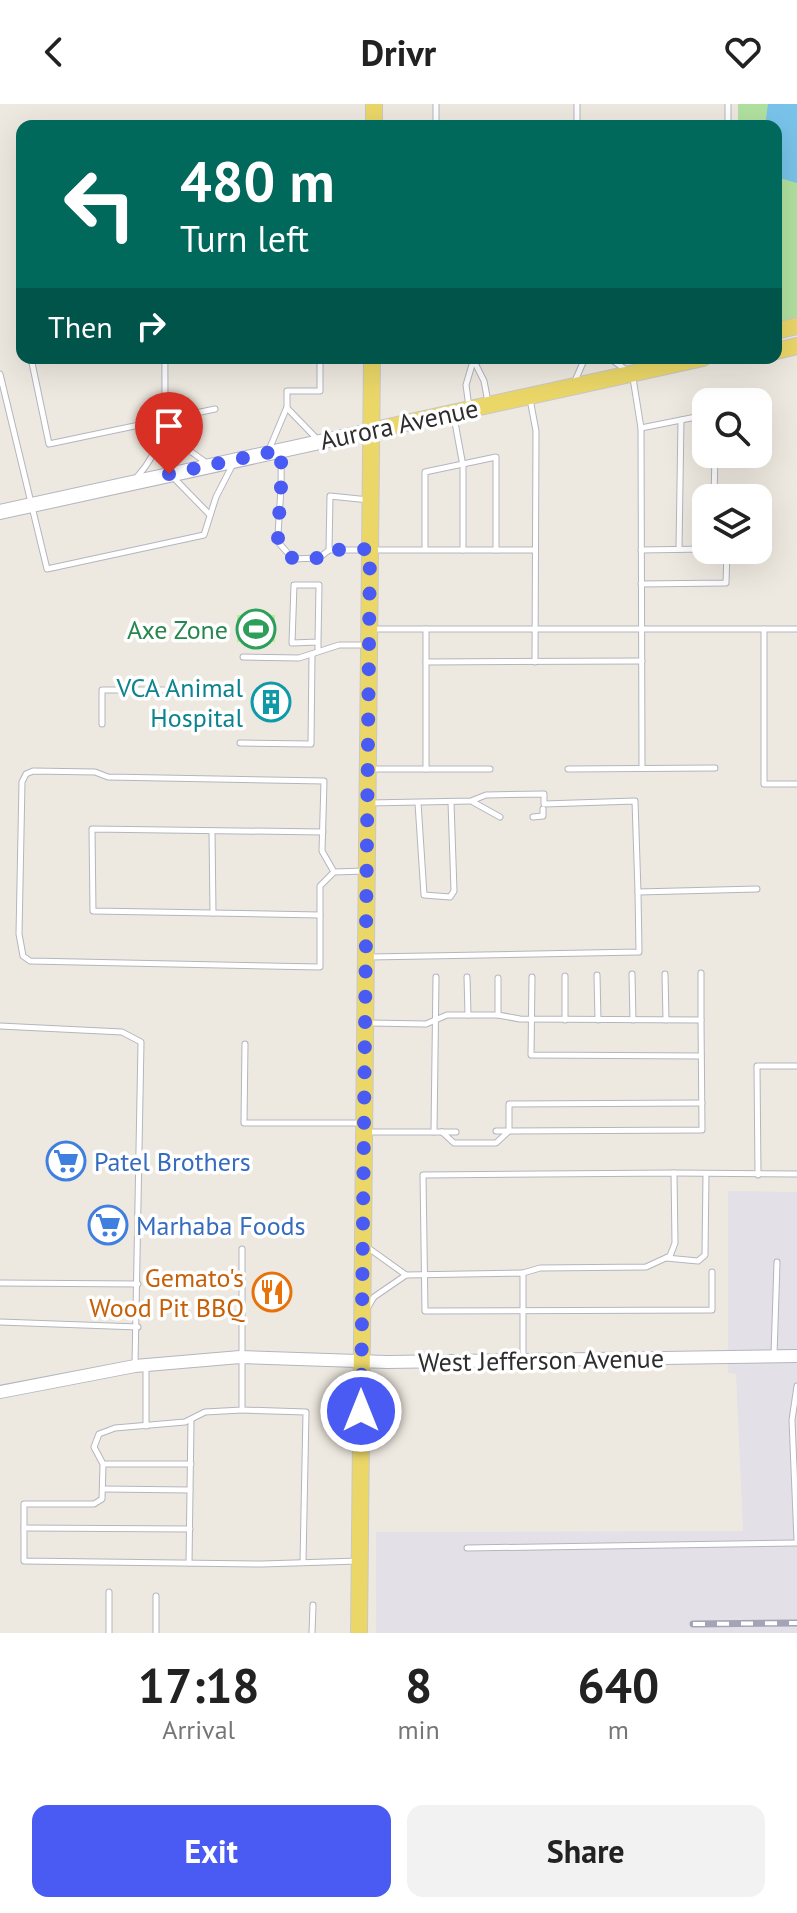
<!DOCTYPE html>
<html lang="en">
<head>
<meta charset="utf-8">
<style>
	:root { --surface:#fff; --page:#f2f2f2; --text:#222; --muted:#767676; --accent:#495bf2 }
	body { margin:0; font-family:"PT Sans",sans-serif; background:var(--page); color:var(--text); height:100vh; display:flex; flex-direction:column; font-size:30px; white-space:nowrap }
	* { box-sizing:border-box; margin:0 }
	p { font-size:26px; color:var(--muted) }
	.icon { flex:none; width:44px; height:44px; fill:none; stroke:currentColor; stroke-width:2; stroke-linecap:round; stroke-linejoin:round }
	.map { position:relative; height:1529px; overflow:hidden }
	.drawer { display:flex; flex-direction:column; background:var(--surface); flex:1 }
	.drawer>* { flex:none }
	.banner { position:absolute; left:16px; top:16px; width:766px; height:244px; border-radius:16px; box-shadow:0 8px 32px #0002; background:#00695c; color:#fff; overflow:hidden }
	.buttons { position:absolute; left:692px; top:284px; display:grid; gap:16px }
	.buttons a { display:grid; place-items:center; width:80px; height:80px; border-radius:16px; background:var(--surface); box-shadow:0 8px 32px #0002; font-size:40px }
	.pin { position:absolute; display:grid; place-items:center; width:68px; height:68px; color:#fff; margin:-82px -34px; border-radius:50% 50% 50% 0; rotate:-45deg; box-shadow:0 0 8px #0007 }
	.pin .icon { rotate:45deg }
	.me { position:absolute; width:88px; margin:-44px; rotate:0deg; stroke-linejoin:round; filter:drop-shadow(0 0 6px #0008) }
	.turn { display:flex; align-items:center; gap:28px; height:168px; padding:0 32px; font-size:36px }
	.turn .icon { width:104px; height:104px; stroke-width:2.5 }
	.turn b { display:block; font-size:56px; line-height:68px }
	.then { display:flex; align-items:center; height:76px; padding:0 32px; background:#0003; gap:16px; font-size:30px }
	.eta { display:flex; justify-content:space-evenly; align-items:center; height:136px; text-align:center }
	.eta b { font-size:48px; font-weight:700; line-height:56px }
	.action { display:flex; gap:16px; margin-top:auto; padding:16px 32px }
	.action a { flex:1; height:92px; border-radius:16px; background:var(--accent); color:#fff; font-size:32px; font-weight:700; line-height:92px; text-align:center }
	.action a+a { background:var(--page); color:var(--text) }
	header { display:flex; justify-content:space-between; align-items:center; height:104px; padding:0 32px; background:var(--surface); font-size:36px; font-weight:700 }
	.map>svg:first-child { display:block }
	.industrial { fill:#e3e0e7 }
	.green { fill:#b1e1a0 }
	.pitch { fill:#c2e89c }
	.water { fill:#79c3ea }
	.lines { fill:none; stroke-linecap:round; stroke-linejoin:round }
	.service-casing { stroke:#b4b5bf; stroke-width:7 }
	.tertiary-casing { stroke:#b4b5bf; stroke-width:14 }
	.secondary-casing { stroke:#b4b5bf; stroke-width:16 }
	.primary-casing { stroke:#c8c8c8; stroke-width:18 }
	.service { stroke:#fff; stroke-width:5 }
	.tertiary { stroke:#fff; stroke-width:12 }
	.secondary { stroke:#fff; stroke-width:14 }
	.primary { stroke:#ebd768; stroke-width:16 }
	.rail-casing { stroke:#a3a4b6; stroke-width:7 }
	.rail { stroke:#fff; stroke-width:4; stroke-dasharray:12; stroke-linecap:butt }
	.route { stroke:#495bf2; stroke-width:14; stroke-dasharray:0 25.2 }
	.labels { text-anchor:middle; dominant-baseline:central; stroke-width:7; stroke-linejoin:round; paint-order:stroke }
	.street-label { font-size:26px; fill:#2d2d2d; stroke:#fff }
	.leisure-label { font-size:26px; fill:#27864d; stroke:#fff; text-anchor:end }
	.culture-label { font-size:26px; fill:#0d838f; stroke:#fff; text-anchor:end }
	.shop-label { font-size:26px; fill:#366cbe; stroke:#fff; text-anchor:start }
	.food-label { font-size:26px; fill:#c56008; stroke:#fff; text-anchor:end }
</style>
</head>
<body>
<header><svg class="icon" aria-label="back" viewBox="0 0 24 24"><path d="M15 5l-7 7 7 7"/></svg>Drivr<svg class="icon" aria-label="heart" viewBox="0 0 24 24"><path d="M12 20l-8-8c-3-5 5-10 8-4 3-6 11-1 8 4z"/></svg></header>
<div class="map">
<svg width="797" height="1529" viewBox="0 0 797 1529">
	<rect width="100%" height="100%" fill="#eee9e0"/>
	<polygon class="industrial" points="728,1087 797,1088 797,1529 376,1529 376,1428 743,1427 736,1270 728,1269"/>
	<polygon class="green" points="738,0 797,0 797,215 776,219 776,22 738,22"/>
	<rect class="pitch" x="237" y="511" width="38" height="27"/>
	<polygon class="water" points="768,0 797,0 797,79 776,73 776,22 765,22"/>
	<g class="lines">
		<defs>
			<g id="service">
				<polyline points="436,22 436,0"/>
				<polyline points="577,22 577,0"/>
				<polyline points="728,22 728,0"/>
				<polyline points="20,197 22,206"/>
				<polyline points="31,254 49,340 215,305"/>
				<polyline points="609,254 628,267"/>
				<polyline points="475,259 484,277 488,298"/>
				<polyline points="0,270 47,465 204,431 216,393 233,360"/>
				<polyline points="633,274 641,324 642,664"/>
				<polyline points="574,279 585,254"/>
				<polyline points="530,295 536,327 535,558"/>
				<polyline points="469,303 466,281 474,254"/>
				<polyline points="287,304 319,337"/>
				<polyline points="454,313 463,362 463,446"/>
				<polyline points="165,316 180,340 207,359"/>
				<polyline points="641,324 706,311"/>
				<polyline points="268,348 287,303 287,287 320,287 320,254"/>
				<path d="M280,349C284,378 278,408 278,438L293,455L319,454L329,446"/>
				<polyline points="172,372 210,411"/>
				<path d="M137,373C171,335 164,302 165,254"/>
				<polyline points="714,394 715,350"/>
				<polyline points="369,396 330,392 329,446 535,446"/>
				<polyline points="425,445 425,368 496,353 496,446"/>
				<polyline points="679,445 681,316"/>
				<polyline points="641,446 706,445"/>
				<polyline points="641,480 726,479 727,446"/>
				<polyline points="373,525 764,525"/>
				<polyline points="426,525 426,665"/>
				<polyline points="797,525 764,525 764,680 797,680"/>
				<polyline points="318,547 318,538 319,481 294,481 292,539 318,538"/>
				<polyline points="243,553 299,554 339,541 368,541"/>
				<polyline points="426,558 642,557"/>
				<polyline points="102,620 102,586 201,586"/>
				<polyline points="240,639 311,640 312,551"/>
				<polyline points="371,665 490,665"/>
				<polyline points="568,665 715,664"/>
				<polyline points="473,698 500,713"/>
				<polyline points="369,699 471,697 486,691 544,690 544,700 635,697 638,788 757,785"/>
				<polyline points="418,699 424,791 450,793 454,787 451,698"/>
				<polyline points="533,713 543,712 543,705"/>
				<polyline points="212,727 213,809"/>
				<polyline points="334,768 322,747 324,677 108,673 95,668 33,667 26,670 22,678 19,830 23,852 30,857 320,863 320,782 334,768 365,767"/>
				<polyline points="320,811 93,807 92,725 323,728"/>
				<polyline points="370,853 639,848 638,788"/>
				<polyline points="701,869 701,916"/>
				<polyline points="632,870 633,916"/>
				<polyline points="665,870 666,916"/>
				<polyline points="597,871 598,916"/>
				<polyline points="565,872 565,916"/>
				<polyline points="467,873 468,911"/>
				<polyline points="532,873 531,951 701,952"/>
				<polyline points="498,874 498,911"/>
				<polyline points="370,919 426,920 447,911 498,911 520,915 701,916 702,1026 496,1027"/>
				<polyline points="0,922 122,928 141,938 135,1261"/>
				<polyline points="245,940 244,1019 363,1019"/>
				<polyline points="365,1028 456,1028"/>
				<polyline points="434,1028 436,873"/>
				<polyline points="442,1028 454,1039 496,1039 509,1027 509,1000 702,999"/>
				<polyline points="674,1069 797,1070"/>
				<polyline points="758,1071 757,962 797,962"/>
				<polyline points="367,1143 406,1171"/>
				<polyline points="242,1145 242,1306 205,1308 185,1318 115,1324 99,1330 94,1343 103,1360 102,1395 94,1400 24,1400 24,1457 262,1460 359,1457"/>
				<polyline points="666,1154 698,1157 705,1151 706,1070"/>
				<polyline points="523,1169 540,1164 646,1163 670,1152 675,1139 674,1069 423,1071 425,1207 712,1206 712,1168"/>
				<polyline points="0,1179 138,1180"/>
				<polyline points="368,1203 374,1193 406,1171 523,1169 523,1255"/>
				<polyline points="0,1218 138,1223"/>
				<polyline points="774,1251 777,1158"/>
				<polyline points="146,1263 146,1322"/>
				<polyline points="797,1282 792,1316 797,1436"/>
				<polyline points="242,1306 306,1308 303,1458"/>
				<polyline points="104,1360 191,1360"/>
				<polyline points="103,1385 190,1386"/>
				<polyline points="24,1424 190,1425"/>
				<polyline points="467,1444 797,1439"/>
				<polyline points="189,1459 191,1316"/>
				<polyline points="156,1492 156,1529"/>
				<polyline points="109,1529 109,1488"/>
				<polyline points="312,1529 313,1501"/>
			</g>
			<polyline id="tertiary" points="0,1288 135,1262 240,1253 387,1258 797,1252"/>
			<polyline id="secondary" points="0,408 370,327"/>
			<g id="primary">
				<polyline points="374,22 374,0"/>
				<polyline points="776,227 797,222"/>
				<polyline points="776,247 797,242"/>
				<polyline points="370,327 703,254"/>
				<polyline points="359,1529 372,254"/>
			</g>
		</defs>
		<use href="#service" class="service-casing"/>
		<use href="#tertiary" class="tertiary-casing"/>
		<use href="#secondary" class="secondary-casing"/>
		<use href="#primary" class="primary-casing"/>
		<use href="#service" class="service"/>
		<use href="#tertiary" class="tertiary"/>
		<use href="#secondary" class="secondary"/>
		<use href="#primary" class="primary"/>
		<defs>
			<polyline id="rail" points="693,1520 797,1519"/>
		</defs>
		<use href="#rail" class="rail-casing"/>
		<use href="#rail" class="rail"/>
	</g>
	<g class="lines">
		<path class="route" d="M169,370L280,346C284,376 278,407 278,438L293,455L319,454L329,446L370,445L361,1307"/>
	</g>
	<defs>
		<symbol id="stadium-ring" viewBox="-11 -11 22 22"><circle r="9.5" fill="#fff" stroke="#2e9e5b" stroke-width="1.5"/><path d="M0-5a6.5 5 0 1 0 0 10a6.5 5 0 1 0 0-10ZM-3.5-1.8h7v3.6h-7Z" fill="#2e9e5b"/></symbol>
		<symbol id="building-ring" viewBox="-11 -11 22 22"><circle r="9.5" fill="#fff" stroke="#0f9aa8" stroke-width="1.5"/><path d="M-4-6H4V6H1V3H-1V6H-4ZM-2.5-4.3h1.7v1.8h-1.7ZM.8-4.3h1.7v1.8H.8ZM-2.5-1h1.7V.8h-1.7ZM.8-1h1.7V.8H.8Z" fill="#0f9aa8"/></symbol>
		<symbol id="supermarket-ring" viewBox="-11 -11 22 22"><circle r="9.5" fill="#fff" stroke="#3f7fe0" stroke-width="1.5"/><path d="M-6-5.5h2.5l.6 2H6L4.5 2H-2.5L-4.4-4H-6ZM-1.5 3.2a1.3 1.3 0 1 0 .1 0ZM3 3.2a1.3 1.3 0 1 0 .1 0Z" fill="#3f7fe0"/></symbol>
		<symbol id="restaurant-ring" viewBox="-11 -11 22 22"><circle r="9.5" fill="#fff" stroke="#e8710a" stroke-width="1.5"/><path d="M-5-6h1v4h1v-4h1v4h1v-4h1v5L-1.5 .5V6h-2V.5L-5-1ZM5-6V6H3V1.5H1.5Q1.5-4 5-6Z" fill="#e8710a"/></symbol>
	</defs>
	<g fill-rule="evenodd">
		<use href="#stadium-ring" x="234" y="503" width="44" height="44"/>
		<use href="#building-ring" x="249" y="576" width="44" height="44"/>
		<use href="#supermarket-ring" x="44" y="1035" width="44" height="44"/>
		<use href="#supermarket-ring" x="86" y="1099" width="44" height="44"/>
		<use href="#restaurant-ring" x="250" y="1166" width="44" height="44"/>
	</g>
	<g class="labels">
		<g class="street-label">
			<text transform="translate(399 320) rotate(-12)">Aurora Avenue</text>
			<text transform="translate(541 1256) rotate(-1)">West Jefferson Avenue</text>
		</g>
		<g class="leisure-label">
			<text x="228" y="525">Axe Zone</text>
		</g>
		<g class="culture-label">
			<text x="243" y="583">VCA Animal<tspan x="243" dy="30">Hospital</tspan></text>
		</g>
		<g class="shop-label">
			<text x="94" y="1057">Patel Brothers</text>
			<text x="136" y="1121">Marhaba Foods</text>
		</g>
		<g class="food-label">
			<text x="244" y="1173">Gemato's<tspan x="244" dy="30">Wood Pit BBQ</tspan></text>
		</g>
	</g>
</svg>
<div class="buttons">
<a><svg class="icon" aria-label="search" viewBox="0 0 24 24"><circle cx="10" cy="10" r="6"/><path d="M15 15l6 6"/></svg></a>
<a><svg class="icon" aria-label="layers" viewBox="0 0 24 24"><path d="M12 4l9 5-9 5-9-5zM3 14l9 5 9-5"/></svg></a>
</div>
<div class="pin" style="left:169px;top:370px;background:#d93025"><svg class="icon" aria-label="arrive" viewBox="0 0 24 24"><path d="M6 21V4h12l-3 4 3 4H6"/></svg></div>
<svg class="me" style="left:361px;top:1307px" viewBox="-20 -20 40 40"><circle r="17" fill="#495bf2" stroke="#fff" stroke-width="3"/><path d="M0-11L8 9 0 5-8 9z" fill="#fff"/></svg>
<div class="banner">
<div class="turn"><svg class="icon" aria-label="left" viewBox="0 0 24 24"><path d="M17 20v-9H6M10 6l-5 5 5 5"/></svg><div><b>480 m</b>Turn left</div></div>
<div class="then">Then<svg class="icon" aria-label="right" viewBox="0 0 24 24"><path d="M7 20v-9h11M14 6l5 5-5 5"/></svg></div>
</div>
</div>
<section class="drawer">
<div class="eta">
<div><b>17:18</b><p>Arrival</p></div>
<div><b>8</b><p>min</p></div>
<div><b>640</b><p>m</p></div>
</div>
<div class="action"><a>Exit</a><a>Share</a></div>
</section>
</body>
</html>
